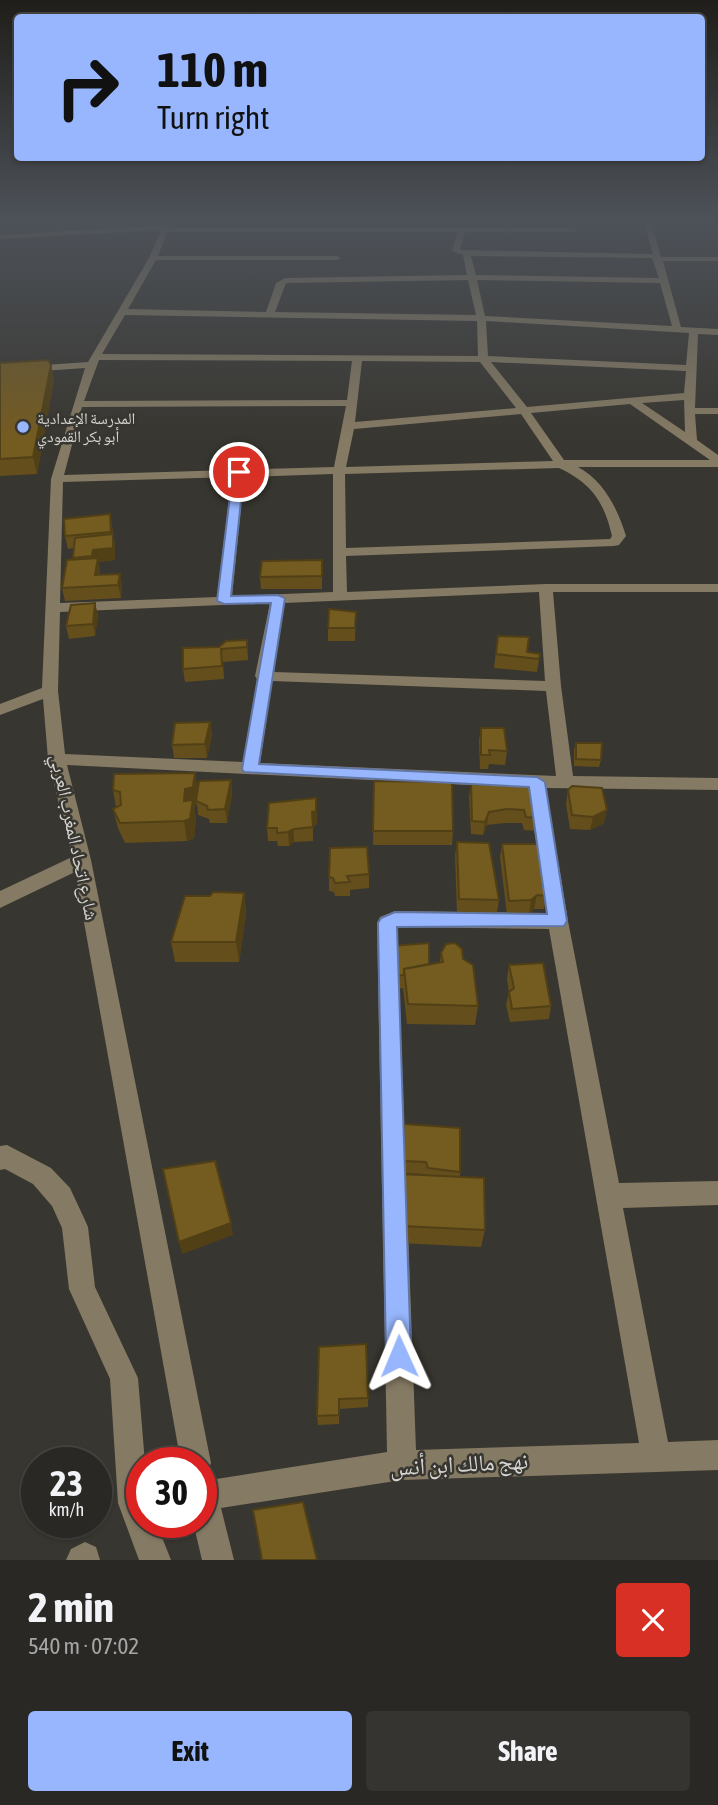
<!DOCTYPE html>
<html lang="en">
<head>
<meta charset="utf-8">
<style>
	:root { --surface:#2a2824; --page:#363431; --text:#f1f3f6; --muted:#a5a6a6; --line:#464441; --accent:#97b6fd }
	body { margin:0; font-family:"Asap Condensed","Noto Naskh Arabic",sans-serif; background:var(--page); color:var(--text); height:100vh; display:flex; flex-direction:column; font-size:26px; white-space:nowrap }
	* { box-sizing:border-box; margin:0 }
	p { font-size:23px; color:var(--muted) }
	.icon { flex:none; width:38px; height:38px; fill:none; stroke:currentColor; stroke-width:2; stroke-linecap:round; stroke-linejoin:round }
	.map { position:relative; height:1560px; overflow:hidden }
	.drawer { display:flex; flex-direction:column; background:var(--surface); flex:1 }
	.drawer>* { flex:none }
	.top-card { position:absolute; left:14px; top:14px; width:691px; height:147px; border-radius:7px; box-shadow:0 2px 5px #0004,0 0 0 2px var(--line); background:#97b6fd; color:#111; overflow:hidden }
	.speed { position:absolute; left:21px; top:1447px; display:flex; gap:14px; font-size:35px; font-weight:700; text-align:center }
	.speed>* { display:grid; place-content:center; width:91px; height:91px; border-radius:50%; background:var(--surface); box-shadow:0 2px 5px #0004,0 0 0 2px var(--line); line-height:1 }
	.speed small { font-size:18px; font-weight:400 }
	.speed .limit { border:10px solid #d22; background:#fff; color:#111 }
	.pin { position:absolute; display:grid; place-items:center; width:60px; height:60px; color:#fff; margin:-30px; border:4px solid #fff; border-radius:50%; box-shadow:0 2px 7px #0007 }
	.me { position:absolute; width:77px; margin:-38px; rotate:359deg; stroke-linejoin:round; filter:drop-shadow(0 0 5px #0008) }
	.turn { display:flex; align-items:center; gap:24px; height:147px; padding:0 28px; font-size:32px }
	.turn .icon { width:91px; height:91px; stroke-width:2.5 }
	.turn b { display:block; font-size:49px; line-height:60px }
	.round { display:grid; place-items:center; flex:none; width:74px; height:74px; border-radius:7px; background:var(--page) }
	.summary { display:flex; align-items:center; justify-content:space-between; height:119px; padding:0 28px }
	h1 { font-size:42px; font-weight:700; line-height:52px }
	.button { display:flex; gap:14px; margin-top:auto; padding:14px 28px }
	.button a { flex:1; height:80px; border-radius:7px; background:var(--accent); color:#111; font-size:28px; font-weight:700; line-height:80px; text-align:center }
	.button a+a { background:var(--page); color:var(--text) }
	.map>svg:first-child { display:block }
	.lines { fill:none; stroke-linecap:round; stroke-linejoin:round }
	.minor { fill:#857a63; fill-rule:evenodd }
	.wall { fill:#644e1c }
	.shaded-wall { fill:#514016 }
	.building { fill:#745b20; stroke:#514016; stroke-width:2 }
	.route { fill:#97b6fd; stroke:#6276a4; stroke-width:2 }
	.poi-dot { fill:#97b6fd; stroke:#383630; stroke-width:2.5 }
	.labels { text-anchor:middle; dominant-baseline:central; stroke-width:5; stroke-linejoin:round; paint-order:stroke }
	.far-poi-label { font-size:16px; fill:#d5d4d0; stroke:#383630; text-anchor:start }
	.street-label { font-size:19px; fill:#d5d4d0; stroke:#383630 }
	.near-street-label { font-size:23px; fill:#d5d4d0; stroke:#383630 }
</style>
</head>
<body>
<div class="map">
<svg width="718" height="1560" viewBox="0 0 718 1560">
	<rect width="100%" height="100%" fill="#383630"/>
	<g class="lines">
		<g class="minor">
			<path d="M165,222H171L169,228H574L577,232H465L460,250L653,254L644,222H651L661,257H718V261H663L681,327L718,329V335L698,334L695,408H718V414H695L697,440L718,455V467H578C603,480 618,509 626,536L619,545L614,546L346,556L347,592L546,584H718V592H553L561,686L573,776L718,778V790L546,788L568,921L619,1183L718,1181V1205L623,1208L668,1442L718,1440V1470L402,1480L221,1508L234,1560H202L193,1522H201V1476L210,1480L387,1452L377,923L380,917L395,911L547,913L528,788L67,765L91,860L211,1463L207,1474L201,1476V1463H181L75,872L0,908V891L72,857L48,759L43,699L0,715V704L42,688L51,479L85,368L0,374V368L88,362L149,258L161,230L0,239V235L163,225ZM167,232H457L452,251L463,255L467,275L285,278L276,283L266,312L128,309L156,260H337L341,258L337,256H158ZM471,256L652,258L659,278L476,275ZM468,280L476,315L275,312L286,283ZM477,280L660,283L672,326L485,316ZM125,315L477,321L478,356L102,354ZM486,321L689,333L686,365L488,356ZM99,360L352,361L347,400L84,401ZM362,361L480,362L516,408L355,422ZM491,362L686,371L684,393L527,407ZM684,400L685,432L642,403ZM630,404L710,460H564L531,413ZM346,406L334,467L64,475L82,407ZM521,414L553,461L346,467L354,429ZM559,468C591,483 604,501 612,536L610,539L346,548L345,474ZM333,474V592L232,596L244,477ZM232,477L217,597L60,603L63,482ZM539,592L545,681L274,672L284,603ZM270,603L255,676L257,679L243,762L65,754L58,691L60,612ZM272,681L546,691L556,776L260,763ZM397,927L549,929L639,1443L416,1450Z"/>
			<polygon points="7,1145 51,1168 70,1188 84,1218 88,1227 95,1287 138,1378 145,1463 142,1463 142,1522 156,1522 171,1560 139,1560 118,1503 110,1379 69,1289 62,1228 52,1206 33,1184 5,1169 0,1170 0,1146"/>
			<polygon points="85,1542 96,1547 100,1560 66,1560 71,1549"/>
		</g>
	</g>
	<g class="wall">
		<polygon points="0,363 51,365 54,380 37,474 0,476"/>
		<polygon points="110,514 115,546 115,560 98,562 100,570 99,575 122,586 121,598 65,601 62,588 73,560 74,548 68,549 65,536"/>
		<polygon points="322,560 322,589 261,589 260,577"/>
		<polygon points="95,603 98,616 95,636 69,639 66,626"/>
		<polygon points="356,612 355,641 328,641 328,628"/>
		<polygon points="498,636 527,652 540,654 537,672 494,668"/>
		<polygon points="247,640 248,660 223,662 224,679 185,682 183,669 219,647"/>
		<polygon points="210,722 212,735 207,758 174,758 172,745"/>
		<polygon points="481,728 507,751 505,765 489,764 488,769 480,769 479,741"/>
		<polygon points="576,743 601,760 599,767 574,766 574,749"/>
		<polygon points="195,773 198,791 231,780 232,794 227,823 210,823 209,819 198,815 197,803 196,806 194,807 196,820 194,838 187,841 125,843 118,828 113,809 116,807 113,790"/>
		<polygon points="374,781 453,831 452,845 373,845"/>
		<polygon points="471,784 540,818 537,831 524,830 522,823 505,823 487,825 483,835 471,834 469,797"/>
		<polygon points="568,790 604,823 590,830 570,829 566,804"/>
		<polygon points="316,798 317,824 313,826 313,841 294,842 289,846 278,846 277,841 268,841 267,828"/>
		<polygon points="457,842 499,900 497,913 457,912 455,856"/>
		<polygon points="502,844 546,896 544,909 534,909 529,914 507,915 500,857"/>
		<polygon points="369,874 369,888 350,890 350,896 335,896 334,892 329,891 329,877"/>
		<polygon points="244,893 246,913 239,962 175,962 171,942 210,896"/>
		<polygon points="392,946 429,964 440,962 441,953 463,959 478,1006 475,1025 407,1024 403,988 392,990"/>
		<polygon points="509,965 551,1006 549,1019 510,1022 506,1005 509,992 507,979"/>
		<polygon points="404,1124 460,1172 460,1177 485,1230 481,1247 400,1243 399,1192 400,1174 425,1175 424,1174 403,1173"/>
		<polygon points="319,1347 368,1398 368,1407 339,1409 339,1424 318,1425 317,1416"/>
	</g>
	<g class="shaded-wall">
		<polygon points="51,365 54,380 37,474 33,457"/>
		<polygon points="110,514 112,526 113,543 113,534 115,546 115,560 98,562 100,570 98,588 92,556 93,550 113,544 111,532"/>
		<polygon points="120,574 122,586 121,598 118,585"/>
		<polygon points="95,603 98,616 95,636 93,624"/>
		<polygon points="210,722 212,735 207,758 205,744"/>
		<polygon points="195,773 198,793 196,806 194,807 196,820 194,838 187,841 184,821 184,801 185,789"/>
		<polygon points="231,780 232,794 227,823 225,809"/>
		<polygon points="607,810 604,823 590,830 593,817"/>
		<polygon points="316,811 317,824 312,826 312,812"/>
		<polygon points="489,812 487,825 483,835 485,822"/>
		<polygon points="294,829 294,842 289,846 288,832"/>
		<polygon points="244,893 246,913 239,962 236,942"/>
		<polygon points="537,895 534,909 529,914 531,900"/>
		<polygon points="231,1223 233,1235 182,1254 179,1242"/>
	</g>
	<g class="building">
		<polygon points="48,360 51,365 33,457 0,459 0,363"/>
		<polygon points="110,514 111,532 65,536 64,519"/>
		<polygon points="113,534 113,548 93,550 92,556 73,558 75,538"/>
		<polygon points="98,558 95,575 120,574 118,585 62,588 67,560"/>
		<polygon points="322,560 322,576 260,577 262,561"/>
		<polygon points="95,603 93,624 66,626 71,605"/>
		<polygon points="329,609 356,612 355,628 328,628"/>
		<polygon points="498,636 529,637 527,652 540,654 539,659 496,654"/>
		<polygon points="247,640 247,647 221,649 222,666 183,669 183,648 219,647 226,641"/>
		<polygon points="210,722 205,744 172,745 175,723"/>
		<polygon points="481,728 504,728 507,751 489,750 490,755 481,755"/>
		<polygon points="576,743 602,743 601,760 576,759"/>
		<polygon points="195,773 193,787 185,789 184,801 193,800 190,819 184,821 120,823 113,809 121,805 120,792 113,790 114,774"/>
		<polygon points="231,780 225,809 208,810 207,806 196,801 199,781"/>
		<polygon points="374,781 452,782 453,831 373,831"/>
		<polygon points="471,784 533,785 540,818 526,817 524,810 507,809 489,812 485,822 472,821"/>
		<polygon points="572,786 602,788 607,810 593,817 572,815 568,790"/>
		<polygon points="316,798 316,811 312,812 313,827 294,829 288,832 277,833 277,828 267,828 269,803"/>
		<polygon points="457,842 489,843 499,900 459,899"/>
		<polygon points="502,844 543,844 546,896 537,895 531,900 509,901"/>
		<polygon points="367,847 369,874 347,876 350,882 335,883 333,878 329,877 330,848"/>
		<polygon points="213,892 244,893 236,942 171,942 185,896 210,896"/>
		<polygon points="429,943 429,964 404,969 404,975 392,976 392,946"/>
		<polygon points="455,943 462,949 463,959 473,965 478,1006 408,1004 404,969 443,962 441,953 446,944"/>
		<polygon points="543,963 551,1006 512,1009 509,992 514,988 509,965"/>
		<polygon points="404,1124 460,1128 460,1172 428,1168 426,1162 404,1161"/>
		<polygon points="215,1161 231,1223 179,1242 163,1169"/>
		<polygon points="400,1174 484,1178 485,1230 401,1226"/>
		<polygon points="366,1344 368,1398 339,1399 339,1415 317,1416 319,1347"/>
		<polygon points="303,1502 317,1560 262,1560 253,1510"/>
	</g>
	<linearGradient id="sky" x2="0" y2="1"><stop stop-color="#1f1e1a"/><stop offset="0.5" stop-color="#4d5259"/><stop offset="1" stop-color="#4d5259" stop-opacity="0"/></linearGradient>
	<rect width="718" height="440" fill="url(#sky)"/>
	<polygon class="route" points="239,468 244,472 231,596 278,595 285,598 259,764 537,777 545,782 567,921 564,926 397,927 411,1356 408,1365 399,1369 390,1365 386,1356 378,923 381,918 395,912 547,914 529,787 244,772 242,769 271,603 224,604 217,601 233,472"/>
	<circle class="poi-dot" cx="23" cy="427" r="7"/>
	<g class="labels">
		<g class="far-poi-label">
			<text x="37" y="418">المدرسة الإعدادية<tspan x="37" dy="18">أبو بكر القمودي</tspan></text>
		</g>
		<g class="street-label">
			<text transform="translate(75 837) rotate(78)">شارع اتحاد المغرب العربي</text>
		</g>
		<g class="near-street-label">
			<text transform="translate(459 1464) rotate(-3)">نهج مالك ابن أنس</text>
		</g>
	</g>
</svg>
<div class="speed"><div>23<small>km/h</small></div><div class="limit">30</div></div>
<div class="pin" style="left:239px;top:472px;background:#d93025"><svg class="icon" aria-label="arrive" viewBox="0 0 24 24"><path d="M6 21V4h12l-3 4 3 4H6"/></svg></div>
<svg class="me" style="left:399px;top:1356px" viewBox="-20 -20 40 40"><path d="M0-17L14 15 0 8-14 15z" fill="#97b6fd" stroke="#fff" stroke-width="4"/></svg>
<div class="top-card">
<div class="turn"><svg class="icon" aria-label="right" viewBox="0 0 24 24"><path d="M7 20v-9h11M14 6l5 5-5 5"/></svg><div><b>110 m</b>Turn right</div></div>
</div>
</div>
<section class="drawer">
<div class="summary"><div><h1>2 min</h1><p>540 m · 07:02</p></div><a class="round" style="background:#d93025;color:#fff"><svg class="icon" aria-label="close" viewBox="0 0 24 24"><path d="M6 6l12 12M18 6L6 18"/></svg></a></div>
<div class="button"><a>Exit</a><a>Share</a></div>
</section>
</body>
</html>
